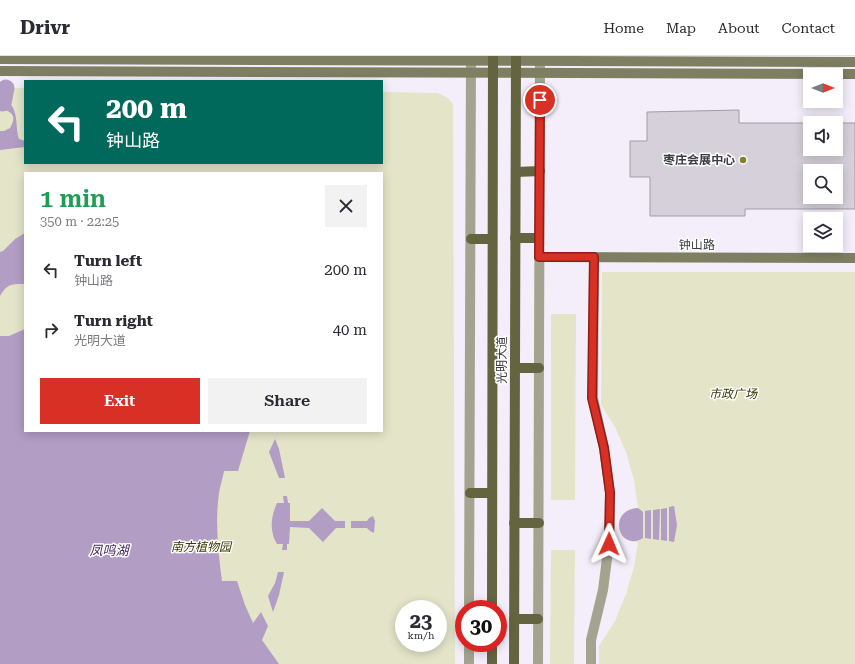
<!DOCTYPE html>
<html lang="en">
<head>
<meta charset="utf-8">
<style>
	:root { --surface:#fff; --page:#f2f2f3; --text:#2b2b33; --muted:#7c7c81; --line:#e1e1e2; --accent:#d93025 }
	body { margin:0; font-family:"Roboto Serif","Noto Sans SC",serif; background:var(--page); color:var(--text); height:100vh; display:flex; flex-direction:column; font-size:15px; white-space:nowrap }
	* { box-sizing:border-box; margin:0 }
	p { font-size:13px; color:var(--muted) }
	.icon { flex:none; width:22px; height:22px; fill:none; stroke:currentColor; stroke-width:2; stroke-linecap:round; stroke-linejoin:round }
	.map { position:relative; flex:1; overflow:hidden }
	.panel { position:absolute; left:24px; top:116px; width:359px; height:260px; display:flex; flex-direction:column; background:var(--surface); border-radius:0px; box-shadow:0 2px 10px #0003 }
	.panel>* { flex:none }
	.guide { position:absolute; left:24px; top:24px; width:359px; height:84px; border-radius:0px; box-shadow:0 2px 10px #0003; background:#00695c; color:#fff; overflow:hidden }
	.needle { width:26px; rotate:90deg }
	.buttons { position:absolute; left:803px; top:12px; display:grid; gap:8px }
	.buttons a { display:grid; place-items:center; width:40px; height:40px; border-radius:0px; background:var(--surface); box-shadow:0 2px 10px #0003; font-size:20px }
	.speed { position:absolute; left:395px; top:544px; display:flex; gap:8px; font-size:20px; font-weight:700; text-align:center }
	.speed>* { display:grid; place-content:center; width:52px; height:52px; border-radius:50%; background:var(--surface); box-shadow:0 2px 10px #0003; line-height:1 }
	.speed small { font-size:10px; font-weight:400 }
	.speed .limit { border:6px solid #d22; background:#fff; color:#111 }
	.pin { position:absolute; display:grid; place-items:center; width:34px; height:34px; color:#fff; margin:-17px; border:2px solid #fff; border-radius:50%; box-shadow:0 1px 4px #0007 }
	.me { position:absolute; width:44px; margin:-22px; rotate:1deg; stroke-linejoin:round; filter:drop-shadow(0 0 3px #0008) }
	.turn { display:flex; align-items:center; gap:14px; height:84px; padding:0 16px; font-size:18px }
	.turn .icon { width:52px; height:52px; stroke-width:2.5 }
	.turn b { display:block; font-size:28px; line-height:34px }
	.round { display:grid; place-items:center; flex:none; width:42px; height:42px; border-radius:0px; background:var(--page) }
	.summary { display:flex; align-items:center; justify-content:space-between; height:68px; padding:0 16px }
	h1 { font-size:24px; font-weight:600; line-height:30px; color:#1e9e55 }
	.button { display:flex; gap:8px; margin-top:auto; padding:8px 16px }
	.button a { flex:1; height:46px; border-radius:0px; background:var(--accent); color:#fff; font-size:16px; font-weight:600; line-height:46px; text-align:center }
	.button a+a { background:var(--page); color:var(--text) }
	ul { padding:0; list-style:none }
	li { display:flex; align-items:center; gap:12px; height:60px; padding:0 16px }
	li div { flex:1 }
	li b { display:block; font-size:15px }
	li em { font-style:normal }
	header { display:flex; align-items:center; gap:24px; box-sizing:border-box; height:56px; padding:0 20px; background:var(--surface); border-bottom:1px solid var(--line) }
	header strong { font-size:19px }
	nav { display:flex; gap:22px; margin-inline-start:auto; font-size:14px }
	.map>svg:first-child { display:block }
	.green { fill:#e3e4c8; fill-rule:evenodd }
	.water { fill:#b29dc5 }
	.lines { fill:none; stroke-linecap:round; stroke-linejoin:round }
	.river { stroke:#b29dc5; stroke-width:17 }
	.building { fill:#d6d0db; stroke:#a29ca7; fill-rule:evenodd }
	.street { stroke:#a3a490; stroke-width:10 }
	.secondary { stroke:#7e7e62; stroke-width:10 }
	.primary { stroke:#646441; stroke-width:10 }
	.route-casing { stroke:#8d1f18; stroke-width:10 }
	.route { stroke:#d93025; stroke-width:7 }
	.poi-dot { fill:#828029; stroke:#fff; stroke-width:1.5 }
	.labels { text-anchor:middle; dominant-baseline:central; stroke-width:3; stroke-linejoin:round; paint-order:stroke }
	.poi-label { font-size:12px; font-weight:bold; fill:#3e3c40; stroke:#fff; text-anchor:end }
	.street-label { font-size:12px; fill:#3e3c40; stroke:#fff }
	.park-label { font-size:12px; font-style:italic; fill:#3a3900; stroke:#fff }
	.water-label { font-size:13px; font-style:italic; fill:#44285a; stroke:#fff }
</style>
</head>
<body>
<header>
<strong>Drivr</strong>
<nav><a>Home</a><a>Map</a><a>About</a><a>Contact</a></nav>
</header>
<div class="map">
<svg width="855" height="608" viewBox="0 0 855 608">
	<rect width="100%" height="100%" fill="#f4eefa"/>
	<g class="green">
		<path d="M0,32H25V107H382V36L438,37L448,42L453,48L455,608H0ZM25,117H382V375H25ZM404,553H438V587H404Z"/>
		<path d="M602,216H855V608H599V590L615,565L626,538L634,511L638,486C634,485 629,485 626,483C616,478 617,462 625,456C629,453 633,452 638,452L634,424L626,396L615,371L601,349Z"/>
		<polygon points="551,258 576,258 575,444 551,444"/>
		<polygon points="551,494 575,494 574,608 550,608"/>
	</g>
	<g class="water">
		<path d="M9,47C19,55 15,72 19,83L25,85V91L0,94V75H4L10,72C17,61 13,55 0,53V48Z"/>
		<path d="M25,177V228C11,228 7,228 0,240V196L3,195L15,183Z"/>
		<path d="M25,273V375H250L238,415H224C223,422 220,429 219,437C215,465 218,496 222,525H237L245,549L253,567L261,556L268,570L262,584L279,608H0V280H9Z"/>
		<polygon points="275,383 279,393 285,422 279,422 269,396"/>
		<path d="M283,440H287L288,447H290V465H309L322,452L335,465H345V472H336L323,486L309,472L290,471L289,488H287V494H282L283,488H277C269,475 271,460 277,447H284Z"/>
		<polygon points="674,450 677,469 674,486 669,485 669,451"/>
		<path d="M638,452L643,456V482C619,497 606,454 638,452Z"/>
		<polygon points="667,452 667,485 661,484 661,453"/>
		<polygon points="660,453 659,484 653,483 653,454"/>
		<polygon points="651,454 651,483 645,482 645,455"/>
		<polygon points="373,460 375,465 374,477 370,475 367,472 351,472 351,465 367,465 369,462"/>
		<polygon points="278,516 284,516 279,539 273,556 268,540 275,527"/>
	</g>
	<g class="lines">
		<polyline class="river" points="3,47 6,32"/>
	</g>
	<path class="building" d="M739,54V67H810V93H836V67H855V153H745V160H650V121H630V85H647V56ZM810,115H836V141H810Z"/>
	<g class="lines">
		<g class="street">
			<polyline points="469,553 471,0"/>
			<polyline points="469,608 469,587"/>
			<polyline points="538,608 540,0"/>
			<polyline points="591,608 591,584 603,534 609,487 610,437 604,392 593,342 594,201"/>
		</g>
		<g class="secondary">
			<polyline points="0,3 855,6"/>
			<polyline points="0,15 855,18"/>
			<polyline points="539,201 855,202"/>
		</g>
		<g class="primary">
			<polyline points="516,116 540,115"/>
			<polyline points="515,182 539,182"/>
			<polyline points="471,183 492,183"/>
			<polyline points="515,312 539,312"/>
			<polyline points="470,437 492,437"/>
			<polyline points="514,467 539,467"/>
			<polyline points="492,553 493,0"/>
			<polyline points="514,563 538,563"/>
			<polyline points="492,608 492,587"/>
			<polyline points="514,608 516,0"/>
		</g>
	</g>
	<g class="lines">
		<defs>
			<polyline id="route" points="540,44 539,201 594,201 592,342 604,392 610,437 609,488"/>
		</defs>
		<use href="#route" class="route-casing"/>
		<use href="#route" class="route"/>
	</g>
	<circle class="poi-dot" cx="743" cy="104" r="4"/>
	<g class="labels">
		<g class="poi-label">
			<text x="735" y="104">枣庄会展中心</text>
		</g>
		<g class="street-label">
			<text x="697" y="189">钟山路</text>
			<text transform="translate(502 304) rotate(-90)">光明大道</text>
		</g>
		<g class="park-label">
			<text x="733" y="338">市政广场</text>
			<text x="201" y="491">南方植物园</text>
		</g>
		<g class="water-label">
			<text x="109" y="494">凤鸣湖</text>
		</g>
	</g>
</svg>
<div class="buttons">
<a><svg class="needle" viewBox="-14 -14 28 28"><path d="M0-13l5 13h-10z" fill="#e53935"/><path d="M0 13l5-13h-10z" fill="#7c7c81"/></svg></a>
<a><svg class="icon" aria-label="sound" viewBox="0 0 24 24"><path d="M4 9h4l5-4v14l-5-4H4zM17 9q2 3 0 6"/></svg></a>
<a><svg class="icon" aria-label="search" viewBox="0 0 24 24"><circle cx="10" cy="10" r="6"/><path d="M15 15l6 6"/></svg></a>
<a><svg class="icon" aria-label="layers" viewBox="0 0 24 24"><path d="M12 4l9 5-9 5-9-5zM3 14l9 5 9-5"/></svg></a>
</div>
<div class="speed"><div>23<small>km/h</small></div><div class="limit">30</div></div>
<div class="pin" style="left:540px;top:44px;background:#d93025"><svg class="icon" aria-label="arrive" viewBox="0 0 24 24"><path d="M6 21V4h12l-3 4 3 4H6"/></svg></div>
<svg class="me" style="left:609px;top:488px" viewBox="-20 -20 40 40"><path d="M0-17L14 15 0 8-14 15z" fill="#d93025" stroke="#fff" stroke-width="4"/></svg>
<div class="guide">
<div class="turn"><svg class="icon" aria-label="left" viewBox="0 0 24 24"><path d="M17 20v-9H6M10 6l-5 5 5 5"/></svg><div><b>200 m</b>钟山路</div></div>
</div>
<section class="panel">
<div class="summary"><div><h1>1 min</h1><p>350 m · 22:25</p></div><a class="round"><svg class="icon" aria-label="close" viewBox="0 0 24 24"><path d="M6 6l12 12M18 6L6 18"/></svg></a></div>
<ul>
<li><svg class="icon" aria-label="left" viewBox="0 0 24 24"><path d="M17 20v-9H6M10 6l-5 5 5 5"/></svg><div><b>Turn left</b><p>钟山路</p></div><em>200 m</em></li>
<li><svg class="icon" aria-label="right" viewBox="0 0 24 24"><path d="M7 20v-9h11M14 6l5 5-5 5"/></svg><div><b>Turn right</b><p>光明大道</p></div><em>40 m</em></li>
</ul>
<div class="button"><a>Exit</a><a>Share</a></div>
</section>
</div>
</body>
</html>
